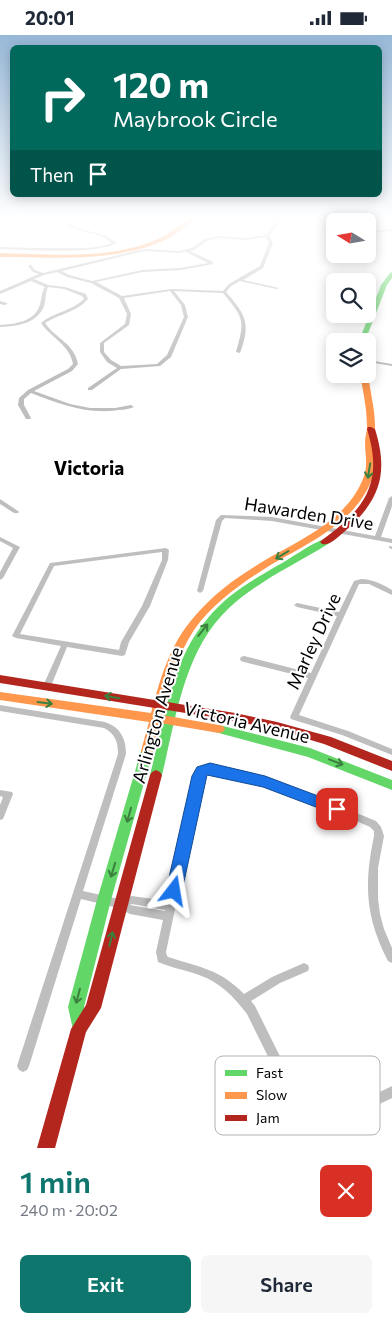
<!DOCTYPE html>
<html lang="en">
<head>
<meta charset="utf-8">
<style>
	:root { --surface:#fff; --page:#f6f6f7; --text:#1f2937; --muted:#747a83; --accent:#0f766e }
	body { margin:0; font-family:Commissioner,sans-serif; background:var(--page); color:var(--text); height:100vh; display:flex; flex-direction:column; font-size:19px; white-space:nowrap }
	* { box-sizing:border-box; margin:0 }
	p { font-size:16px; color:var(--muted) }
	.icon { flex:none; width:28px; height:28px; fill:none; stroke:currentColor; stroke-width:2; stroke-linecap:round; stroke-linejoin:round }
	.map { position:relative; height:1113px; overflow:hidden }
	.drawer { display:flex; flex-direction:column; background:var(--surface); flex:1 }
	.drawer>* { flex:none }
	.top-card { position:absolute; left:10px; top:10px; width:372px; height:152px; border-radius:8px; box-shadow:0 2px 12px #0003; background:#00695c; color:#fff; overflow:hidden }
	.needle { width:32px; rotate:281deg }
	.tools { position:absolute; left:326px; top:178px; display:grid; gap:10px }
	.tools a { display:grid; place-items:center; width:50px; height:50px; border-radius:8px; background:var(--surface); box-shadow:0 2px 12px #0003; font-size:25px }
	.pin { position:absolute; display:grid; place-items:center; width:42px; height:42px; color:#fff; margin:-21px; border-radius:10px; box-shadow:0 2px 8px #0006 }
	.me { position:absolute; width:55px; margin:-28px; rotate:14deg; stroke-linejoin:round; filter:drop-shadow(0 0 4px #0008) }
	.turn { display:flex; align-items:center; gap:18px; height:105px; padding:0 20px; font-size:22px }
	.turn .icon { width:65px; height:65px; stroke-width:2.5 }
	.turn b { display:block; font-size:35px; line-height:42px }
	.then { display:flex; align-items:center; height:48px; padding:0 20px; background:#0003; gap:10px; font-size:19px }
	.round { display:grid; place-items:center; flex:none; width:52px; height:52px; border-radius:8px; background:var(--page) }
	.overview { display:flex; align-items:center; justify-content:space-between; height:85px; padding:0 20px }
	h1 { font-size:30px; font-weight:600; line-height:38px; color:var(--accent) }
	.primary-button { display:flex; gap:10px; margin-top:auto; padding:10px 20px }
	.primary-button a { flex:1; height:58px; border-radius:8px; background:var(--accent); color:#fff; font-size:20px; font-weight:600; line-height:58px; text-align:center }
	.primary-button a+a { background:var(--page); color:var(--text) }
	.status { display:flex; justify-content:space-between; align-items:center; height:35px; padding:0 25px; background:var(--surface); direction:ltr }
	.status svg { height:14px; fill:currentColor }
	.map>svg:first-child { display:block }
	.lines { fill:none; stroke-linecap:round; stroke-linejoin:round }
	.stream { stroke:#bfbfbf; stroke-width:2 }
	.street { fill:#bebebe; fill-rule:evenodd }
	.fast { fill:#63d668; fill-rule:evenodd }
	.slow { fill:#ff974d; fill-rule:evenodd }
	.jam { fill:#b3261e; fill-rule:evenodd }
	.oneway { stroke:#3b803e }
	.route { fill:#1a73e8; stroke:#114b97 }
	.labels { text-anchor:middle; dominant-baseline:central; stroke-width:4; stroke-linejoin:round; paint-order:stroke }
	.street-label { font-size:18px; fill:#000; stroke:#fff }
	.neighbourhood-label { font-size:19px; font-weight:bold; fill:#000; stroke:#fff }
	.key { fill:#fff; stroke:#b2b2b2; stroke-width:1 }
	.key-label { font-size:14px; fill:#000 }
</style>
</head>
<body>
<div class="status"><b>20:01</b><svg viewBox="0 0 49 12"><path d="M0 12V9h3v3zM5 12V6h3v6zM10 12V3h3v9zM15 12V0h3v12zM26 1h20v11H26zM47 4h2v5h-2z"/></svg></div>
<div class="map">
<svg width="392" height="1113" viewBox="0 0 392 1113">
	<rect width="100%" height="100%" fill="#fff"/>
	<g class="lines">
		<polyline class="stream" points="390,512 392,513"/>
		<g class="street">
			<path d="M270,184H274L279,188L269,201L273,208L263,233L243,245L279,253L277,254L240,246L231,251L226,257C246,280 251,288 240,318L236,317C245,285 244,283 223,258L174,256L185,270L188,282L171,322L160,331L121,334L92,355H88V353L117,333L107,327L100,317V308L125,289L127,279L119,263L91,248L67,242L57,237L44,240L34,244L48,250L65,252L86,259L88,264C77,277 59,279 45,288C56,304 74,308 78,329L72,336L34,356L70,369L90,373H115L131,370L134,372C129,374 124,375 119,375C87,380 60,369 31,358L24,364V370L31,383L30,384H26L18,370L19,363L28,355L68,334L73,329C70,310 51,303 41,288C54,277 72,276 84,264L82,261L64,254L48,252C45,259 46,265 44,271C37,289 17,291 0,292V290C15,289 33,287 39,272C42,265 41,258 45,252L31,246L0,259V256L39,239L33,237L28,231L29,230H31L35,235L43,238L144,214L179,216L192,213L205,204L218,201L245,203L266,200L275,188ZM266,202L269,208L260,231L229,249L223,256L171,254L122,261L96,247L142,237L181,235L213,229V227L190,216L194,215L207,206L218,203L245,205ZM144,216L179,218L186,217L208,228L181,233L142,235L92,246L69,240L62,236ZM170,256L181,270L184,282L167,320L157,329L121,331L111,325L104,317V308L129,290L131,279L124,263Z"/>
			<polygon points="330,184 334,184 331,194 335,195 335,197 327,195"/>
			<path d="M65,186C70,187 74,191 79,193C92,198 106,198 117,208C96,220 26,215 0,214V212C23,213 47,213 70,213C84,213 99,213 112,208C99,196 79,199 65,188Z"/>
			<polygon points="392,194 392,196 368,198 368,196"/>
			<polygon points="0,266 7,268 7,269 5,270 0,269"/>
			<polygon points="368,325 392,329 392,331 368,327"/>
			<polygon points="392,461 392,471 381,502 392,504 392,508 272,486 225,483 222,486 203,556 200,558 197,556 216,485 221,480 272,482 375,501 389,463"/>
			<polygon points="0,464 18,476 19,477 18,478 14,478 0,469"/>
			<polygon points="0,502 20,512 3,543 0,545 0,537 13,513 0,506"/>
			<path d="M166,513L169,515L168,525L150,571L129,607L125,620L122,621L67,612L51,651L50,653H44L43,651L61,611L16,603L12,601L50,528ZM162,517V525L142,571L121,607L119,615L20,599L54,531Z"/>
			<path d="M361,544C372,544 382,549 392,555V560L369,549H359L299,680L348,696L392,714V720L342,700L291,684L290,682L308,643L244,627L241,626L240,624L241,622L244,621L311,638L337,581L297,572L294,570L297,568L339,577L354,546Z"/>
			<path d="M0,670L105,687C120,692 126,703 126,719L83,856L119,864L132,861L167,866L195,741L199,734L210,731L265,743L303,756L376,786L381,792L384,801L378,833V864L380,879L384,894L392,913V928L388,926C365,882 364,849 374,801V796L370,792L297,760L265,749L210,737L205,739L203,741L166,917L167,921L168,922C199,932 220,934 244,959L272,942L304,928L308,930L309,933L308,936L280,948L251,966L255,971L310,1082L315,1086H320L392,1051V1063L320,1098L309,1095L302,1090L247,979C234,962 220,947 199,940C186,935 172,933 158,927L156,917L163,885L130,879L118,873L81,864L29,1031L27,1035L23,1037L19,1035L17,1031L118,719C118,706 115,699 104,693L0,676ZM132,869L165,875V876L130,870Z"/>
			<polygon points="0,755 12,757 13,759 3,784 0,785 0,770 3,762 0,761"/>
		</g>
		<g class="fast">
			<polygon points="392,237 392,243 387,250 365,306 359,306 381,250 390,238"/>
			<path d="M325,504L330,507L328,509C296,529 258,546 229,573C184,615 176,683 162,740L160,743L156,745L152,743L150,740C163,689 172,623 208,583C226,561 251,546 275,532C289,525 311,508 325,504Z"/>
			<polygon points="219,690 310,713 392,745 392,755 308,722 215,697 213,694 215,691"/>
			<polygon points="147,711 151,713 153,716 111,865 84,972 87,994 84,999 79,1002 74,999 68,972 97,865 141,716 143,713"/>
		</g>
		<g class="slow">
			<path d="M189,184H195C185,192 174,201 163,206C112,228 54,222 0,222V218C52,219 111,226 160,203C171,198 179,190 189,184Z"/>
			<path d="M360,339H368C370,356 375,374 375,392C375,397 373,402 373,407C373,418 377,430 373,441C358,487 308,508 269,531C242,548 213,568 194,595C177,620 170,651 162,680L219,690L223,691L225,694L223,697L219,698L160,688L153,716L151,719L147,721L143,719L141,716L149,687L0,665V657L151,678C160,644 170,609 194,582C213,559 237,542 262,527C299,505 349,485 364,441C368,430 365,418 365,407C365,402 367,397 367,392C367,374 363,356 360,339Z"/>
		</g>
		<g class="jam">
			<path d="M368,392H371L375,394C389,439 380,466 344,497C338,502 330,511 322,509L320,507L322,505C365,474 384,448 367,394Z"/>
			<polygon points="0,640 235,678 277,687 331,702 392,726 392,736 324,709 277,695 235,686 0,648"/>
			<polygon points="156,735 160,737 162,740 101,973 86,997 55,1113 37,1113 71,994 86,970 150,740 152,737"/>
		</g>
	</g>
	<defs><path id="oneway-shaft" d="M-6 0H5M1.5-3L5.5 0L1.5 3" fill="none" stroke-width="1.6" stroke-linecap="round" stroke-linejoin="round" transform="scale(1.25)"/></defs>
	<g class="oneway">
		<use href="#oneway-shaft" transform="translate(369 436) rotate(99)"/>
		<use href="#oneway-shaft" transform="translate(282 520) rotate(149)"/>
		<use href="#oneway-shaft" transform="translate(203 595) rotate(-52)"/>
		<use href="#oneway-shaft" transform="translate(112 662) rotate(-170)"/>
		<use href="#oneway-shaft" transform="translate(45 668) rotate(7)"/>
		<use href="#oneway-shaft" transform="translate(336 727) rotate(21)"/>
		<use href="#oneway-shaft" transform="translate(129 780) rotate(106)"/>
		<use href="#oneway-shaft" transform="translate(113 835) rotate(107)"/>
		<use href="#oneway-shaft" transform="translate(111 904) rotate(-76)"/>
		<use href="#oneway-shaft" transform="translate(78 961) rotate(105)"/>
	</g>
	<linearGradient id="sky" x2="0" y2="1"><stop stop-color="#97b8d8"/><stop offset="0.54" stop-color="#fff"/><stop offset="1" stop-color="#fff" stop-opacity="0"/></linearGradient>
	<rect width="392" height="339" fill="url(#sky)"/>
	<polygon class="route" points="210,728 265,741 342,770 344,774 342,778 337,780 263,752 207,740 182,856 180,860 174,862 168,860 166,856 192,741 197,732"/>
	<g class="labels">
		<g class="street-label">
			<text transform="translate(309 478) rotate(9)">Hawarden Drive</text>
			<text transform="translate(313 606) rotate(-65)">Marley Drive</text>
			<text transform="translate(157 680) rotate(-74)">Arlington Avenue</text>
			<text transform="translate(247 687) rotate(13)">Victoria Avenue</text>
		</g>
		<g class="neighbourhood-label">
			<text x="89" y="432">Victoria</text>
		</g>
	</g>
	<rect x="215" y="1021" width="165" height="79" rx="8" class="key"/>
	<rect x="225" y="1035" width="22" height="6" fill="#63d668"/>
	<rect x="225" y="1057" width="22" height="7" fill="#ff974d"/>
	<rect x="225" y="1080" width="22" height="6" fill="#b3261e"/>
	<g class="key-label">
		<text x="256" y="1043">Fast</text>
		<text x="256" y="1065">Slow</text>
		<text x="256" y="1088">Jam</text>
	</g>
</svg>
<div class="tools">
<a><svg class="needle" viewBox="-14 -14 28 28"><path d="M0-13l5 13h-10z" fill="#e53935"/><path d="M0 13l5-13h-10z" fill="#747a83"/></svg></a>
<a><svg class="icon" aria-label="search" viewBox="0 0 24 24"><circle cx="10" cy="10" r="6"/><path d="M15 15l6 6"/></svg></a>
<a><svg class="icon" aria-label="layers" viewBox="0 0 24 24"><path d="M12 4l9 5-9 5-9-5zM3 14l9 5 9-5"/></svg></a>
</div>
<div class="pin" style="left:337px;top:774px;background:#d93025"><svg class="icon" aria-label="arrive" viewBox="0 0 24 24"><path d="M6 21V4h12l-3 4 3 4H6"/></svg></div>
<svg class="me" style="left:174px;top:856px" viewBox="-20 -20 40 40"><path d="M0-17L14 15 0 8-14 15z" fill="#1a73e8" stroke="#fff" stroke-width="4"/></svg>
<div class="top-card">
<div class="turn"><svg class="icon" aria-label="right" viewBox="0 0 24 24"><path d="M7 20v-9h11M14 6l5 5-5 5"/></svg><div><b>120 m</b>Maybrook Circle</div></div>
<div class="then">Then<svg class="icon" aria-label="arrive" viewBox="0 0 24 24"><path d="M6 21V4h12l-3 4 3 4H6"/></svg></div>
</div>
</div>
<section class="drawer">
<div class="overview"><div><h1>1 min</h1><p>240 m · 20:02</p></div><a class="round" style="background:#d93025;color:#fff"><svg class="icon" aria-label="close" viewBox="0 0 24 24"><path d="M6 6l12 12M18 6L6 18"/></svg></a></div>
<div class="primary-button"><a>Exit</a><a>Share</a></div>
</section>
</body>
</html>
